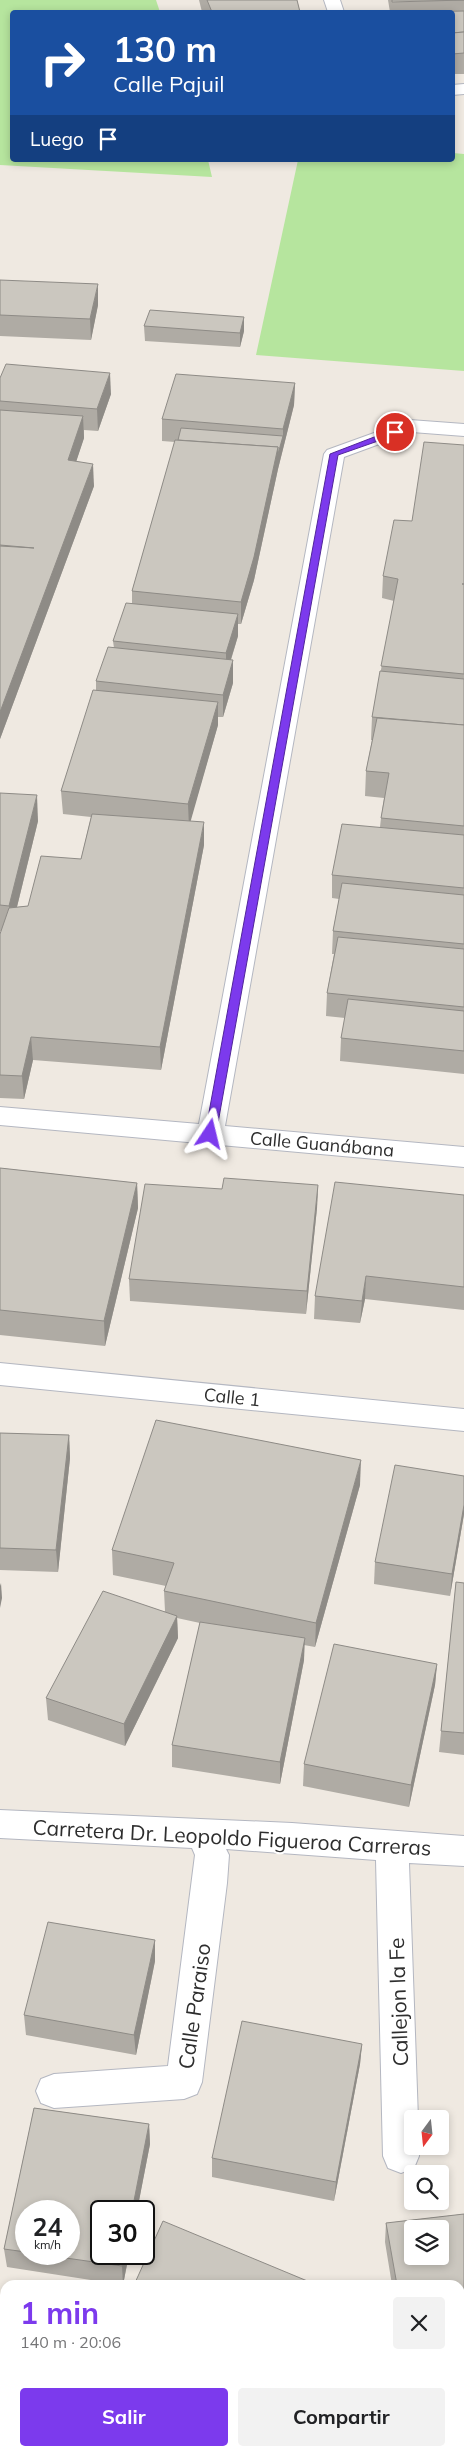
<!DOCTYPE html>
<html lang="es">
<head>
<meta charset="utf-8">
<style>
	:root { --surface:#fff; --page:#f2f2f2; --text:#202124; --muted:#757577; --accent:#7c3aed }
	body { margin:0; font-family:Mulish,sans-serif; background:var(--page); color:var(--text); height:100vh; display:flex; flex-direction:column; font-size:19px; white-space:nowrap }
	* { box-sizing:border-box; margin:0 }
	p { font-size:16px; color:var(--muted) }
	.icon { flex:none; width:28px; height:28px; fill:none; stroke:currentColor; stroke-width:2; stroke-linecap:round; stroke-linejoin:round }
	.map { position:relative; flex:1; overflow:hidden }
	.details { position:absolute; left:0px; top:2280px; width:465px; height:176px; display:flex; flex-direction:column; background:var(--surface); border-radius:15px 15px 0 0; box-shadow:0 2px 8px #0003 }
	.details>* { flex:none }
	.hud { position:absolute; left:10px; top:10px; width:445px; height:152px; border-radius:5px; box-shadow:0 2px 8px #0003; background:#1a4fa0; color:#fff; overflow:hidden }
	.needle { width:32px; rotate:195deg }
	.tools { position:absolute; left:404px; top:2110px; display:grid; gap:10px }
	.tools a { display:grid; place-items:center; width:45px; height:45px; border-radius:5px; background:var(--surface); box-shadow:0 2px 8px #0003; font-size:25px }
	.speed { position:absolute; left:15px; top:2200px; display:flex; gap:10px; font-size:25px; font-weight:700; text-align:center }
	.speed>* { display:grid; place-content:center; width:65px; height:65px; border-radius:50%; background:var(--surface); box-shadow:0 2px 8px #0003; line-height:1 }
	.speed small { font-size:12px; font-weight:400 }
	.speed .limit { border:2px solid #111; border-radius:8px; background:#fff; color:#111 }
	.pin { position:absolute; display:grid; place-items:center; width:42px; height:42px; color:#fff; margin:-21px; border:2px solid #fff; border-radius:50%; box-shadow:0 1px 5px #0007 }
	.me { position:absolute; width:55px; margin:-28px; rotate:10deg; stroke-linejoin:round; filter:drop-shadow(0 0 4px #0008) }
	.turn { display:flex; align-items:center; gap:18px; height:105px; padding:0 20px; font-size:22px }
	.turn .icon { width:65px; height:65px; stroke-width:2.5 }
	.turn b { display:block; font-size:35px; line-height:42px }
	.then { display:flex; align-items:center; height:48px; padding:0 20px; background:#0003; gap:10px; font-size:19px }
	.round { display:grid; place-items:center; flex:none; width:52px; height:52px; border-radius:5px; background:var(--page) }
	.overview { display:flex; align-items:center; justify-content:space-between; height:85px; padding:0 20px }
	h1 { font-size:30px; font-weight:700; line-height:38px; color:var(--accent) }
	.action { display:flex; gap:10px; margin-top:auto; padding:10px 20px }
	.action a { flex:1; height:58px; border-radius:5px; background:var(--accent); color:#fff; font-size:20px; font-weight:700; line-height:58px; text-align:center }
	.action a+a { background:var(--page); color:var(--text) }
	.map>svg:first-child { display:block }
	.green { fill:#b6e59e }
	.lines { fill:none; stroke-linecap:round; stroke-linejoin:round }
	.minor-casing { stroke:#b4b7c1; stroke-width:2 }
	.minor { fill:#fff; fill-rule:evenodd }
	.wall { fill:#afaba4; fill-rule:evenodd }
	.shaded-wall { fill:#8e8b86 }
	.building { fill:#cbc7bf; stroke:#8e8b86; fill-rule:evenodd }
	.route { fill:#7c3aed; stroke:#51269a }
	.labels { text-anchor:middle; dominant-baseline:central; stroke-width:4; stroke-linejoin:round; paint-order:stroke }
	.street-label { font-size:18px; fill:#2e2e2e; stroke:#fff }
	.near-street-label { font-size:21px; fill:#2e2e2e; stroke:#fff }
</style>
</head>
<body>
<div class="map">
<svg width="464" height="2456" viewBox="0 0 464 2456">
	<rect width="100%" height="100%" fill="#efe9e1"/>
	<g class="green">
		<polygon points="0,0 156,0 160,12 12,12 12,160 208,160 212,177 0,165"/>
		<polygon points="453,153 464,154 464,371 256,355 298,160 452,160"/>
	</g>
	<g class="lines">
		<defs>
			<g id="minor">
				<polygon points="324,0 340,0 344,12 328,12"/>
				<polygon points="464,84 464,94 452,95 452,85"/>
				<polygon points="410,420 464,424 464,436 412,432 344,457 225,1126 464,1147 464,1167 0,1125 0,1107 199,1124 324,454 327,450"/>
				<polygon points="0,1363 464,1409 464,1431 0,1385"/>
				<polygon points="0,1810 292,1823 464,1836 464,1866 409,1863 418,2119 412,2119 412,2146 419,2146 419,2156 414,2168 401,2173 388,2168 383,2156 376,1860 226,1849 229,1855 227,1883 202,2082 197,2094 184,2099 54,2108 41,2103 36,2091 41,2079 54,2074 168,2066 195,1855 192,1848 0,1838"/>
			</g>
		</defs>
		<use href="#minor" class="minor-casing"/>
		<use href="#minor" class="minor"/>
	</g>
	<g class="wall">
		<polygon points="199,0 297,0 300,12 202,12"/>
		<polygon points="388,0 464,0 464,74 452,74 452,12 390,12"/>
		<polygon points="0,280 98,305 91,340 0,336"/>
		<polygon points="244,317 244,331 240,347 145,341 144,326"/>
		<polygon points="0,378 111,394 98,431 84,430 84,438 76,462 94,486 0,739"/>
		<polygon points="295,383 294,405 278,469 254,580 241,624 238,624 238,636 231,660 233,683 223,717 218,717 218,725 190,821 204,845 161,1070 33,1060 24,1099 0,1098 0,934 1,931 0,931 0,793 38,821 17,907 28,906 81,859 91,817 63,814 61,791 96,690 96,681 114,648 113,641 132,603 132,591 175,442 162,441 162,419"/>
		<polygon points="464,445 464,1074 340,1061 341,1038 345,1018 326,1016 327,993 334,954 332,954 333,931 339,899 332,898 332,875 380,827 381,818 384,798 365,796 366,771 372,740 371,740 372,717 394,601 382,598 383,576 412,521"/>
		<polygon points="0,1168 137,1183 138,1208 105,1346 0,1335"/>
		<polygon points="318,1185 317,1208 306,1314 130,1301 129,1279"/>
		<polygon points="464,1195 464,1310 365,1299 360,1323 314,1319 315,1296"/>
		<polygon points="0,1433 69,1435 70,1458 58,1572 0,1570"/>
		<polygon points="464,1476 464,1514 450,1596 374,1584 375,1562"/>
		<polygon points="360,1485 315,1647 304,1645 304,1660 280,1784 172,1767 172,1745 200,1623 177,1618 178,1638 125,1746 48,1720 46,1698 165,1611 164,1591 166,1586 113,1575 112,1550"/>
		<polygon points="456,1582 464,1583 464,1755 439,1752"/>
		<polygon points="437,1664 435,1685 409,1807 303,1786 304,1764"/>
		<polygon points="155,1940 155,1961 136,2055 26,2035 24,2015"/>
		<polygon points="362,2044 360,2064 334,2201 212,2177 212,2158"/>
		<path d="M34,2108L149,2124L150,2144L137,2211H101V2254H129L123,2285L7,2267L4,2249ZM26,2211H69V2254H26Z"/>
		<polygon points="464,2214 464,2427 460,2428 460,2285 392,2285 385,2242 386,2223"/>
	</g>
	<g class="shaded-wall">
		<polygon points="98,284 98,305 91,340 90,319"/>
		<polygon points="244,317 244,331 240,347 240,333"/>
		<polygon points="110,373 111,394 98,431 97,409"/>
		<polygon points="295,383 294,405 278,469 278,454 283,436 283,429"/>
		<polygon points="83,416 84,438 69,483 68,460"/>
		<polygon points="278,447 278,469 254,580 241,624 241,602"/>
		<polygon points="93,464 94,486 0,739 0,712"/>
		<polygon points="238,614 238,636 226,675 226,653"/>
		<polygon points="233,660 233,683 223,717 223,695"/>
		<polygon points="218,702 218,725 189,827 188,804"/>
		<polygon points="37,795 38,821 11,931 9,906"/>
		<polygon points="204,822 204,845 161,1070 160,1047"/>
		<polygon points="31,1037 33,1060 24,1099 22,1076"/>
		<polygon points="137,1183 138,1208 105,1346 104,1321"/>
		<polygon points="318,1185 317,1208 306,1314 307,1291"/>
		<polygon points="366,1276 365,1299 360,1323 362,1301"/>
		<polygon points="69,1435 70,1458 58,1572 56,1550"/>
		<polygon points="361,1460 360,1485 315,1647 316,1623"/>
		<polygon points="464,1505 464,1514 450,1596 452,1574"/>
		<polygon points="1,1583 2,1598 0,1608 0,1586"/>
		<polygon points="177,1616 178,1638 125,1746 124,1724"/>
		<polygon points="305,1638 304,1660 280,1784 280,1762"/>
		<polygon points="437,1664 435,1685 409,1807 411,1785"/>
		<polygon points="155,1940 155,1961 136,2055 134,2035"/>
		<polygon points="362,2044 360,2064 334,2201 336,2182"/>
		<polygon points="149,2124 150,2144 137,2211 132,2211"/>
		<polygon points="124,2254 129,2254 123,2285 122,2266"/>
	</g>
	<g class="building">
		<polygon points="207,0 297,0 300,12 212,12"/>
		<polygon points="392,0 464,0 392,2"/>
		<polygon points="464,11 464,32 452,33 452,12 416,12"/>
		<polygon points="464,32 464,53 452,54 452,33"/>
		<polygon points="0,280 98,284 90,319 0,315"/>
		<polygon points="150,310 244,317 240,333 144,326"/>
		<polygon points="6,364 110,373 97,409 0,401 0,378"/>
		<polygon points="176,374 295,383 283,429 162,419"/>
		<polygon points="0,410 83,416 68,460 93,464 0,712 0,546 34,548 0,545"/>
		<polygon points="181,428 283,436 278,454 278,447 178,440"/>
		<polygon points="175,440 278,447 254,557 241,602 132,591"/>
		<polygon points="424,442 464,445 464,584 462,584 464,584 464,674 381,666 398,579 383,576 394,520 412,521"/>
		<polygon points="126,603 238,614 226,653 113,641"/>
		<polygon points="108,647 233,660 223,695 96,681"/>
		<polygon points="380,671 464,679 464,725 372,717"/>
		<polygon points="93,690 218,702 188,804 61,791"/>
		<polygon points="377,718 464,725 464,826 381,818 389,773 366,771"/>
		<polygon points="0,793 37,795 9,906 0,905"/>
		<polygon points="92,814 204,822 160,1047 31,1037 22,1076 0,1075 0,934 9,908 28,906 41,856 81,859"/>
		<polygon points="342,824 464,835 464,888 332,875"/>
		<polygon points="342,883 464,895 464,944 333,931"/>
		<polygon points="338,937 464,949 464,1007 327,993"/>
		<polygon points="348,999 464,1011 464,1051 341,1038"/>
		<polygon points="0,1168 137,1183 104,1321 0,1310"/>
		<polygon points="224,1178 318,1185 307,1291 129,1279 145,1184 222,1189"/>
		<polygon points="335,1182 464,1195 464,1287 366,1276 362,1301 315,1296"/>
		<polygon points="156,1420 361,1460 316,1623 164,1591 174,1563 112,1550"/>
		<polygon points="0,1433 69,1435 56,1550 0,1548"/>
		<polygon points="395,1465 464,1476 464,1505 452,1574 375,1562"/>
		<polygon points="456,1582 464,1583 464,1733 441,1731"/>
		<polygon points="103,1591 177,1616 124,1724 46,1698"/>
		<polygon points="200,1622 305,1638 280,1762 172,1745"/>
		<polygon points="334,1644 437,1664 411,1785 304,1764"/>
		<polygon points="48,1922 155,1940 134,2035 24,2015"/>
		<polygon points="242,2021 362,2044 336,2182 212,2158"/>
		<polygon points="34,2108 149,2124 132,2211 101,2211 101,2254 124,2254 122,2266 38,2254 69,2254 69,2211 26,2211 26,2252 4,2249"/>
		<path d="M464,2214V2410L460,2411V2285H397L386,2223ZM412,2229H440V2256H412Z"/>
		<polygon points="163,2221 317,2285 134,2285"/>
	</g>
	<polygon class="route" points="395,429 399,432 398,434 338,455 216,1134 210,1138 205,1134 330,454"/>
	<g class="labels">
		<g class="street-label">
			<text transform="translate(322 1144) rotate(5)">Calle Guanábana</text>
			<text transform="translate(232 1397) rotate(6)">Calle 1</text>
		</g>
		<g class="near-street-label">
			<text transform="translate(232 1837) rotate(3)">Carretera Dr. Leopoldo Figueroa Carreras</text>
			<text transform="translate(398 2002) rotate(-92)">Callejon la Fe</text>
			<text transform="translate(194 2006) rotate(-82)">Calle Paraiso</text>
		</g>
	</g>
</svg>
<div class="tools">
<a><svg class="needle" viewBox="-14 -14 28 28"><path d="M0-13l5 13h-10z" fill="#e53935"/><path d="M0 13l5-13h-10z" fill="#757577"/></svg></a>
<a><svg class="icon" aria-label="search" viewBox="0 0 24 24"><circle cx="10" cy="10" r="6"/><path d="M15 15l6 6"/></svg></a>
<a><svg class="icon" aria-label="layers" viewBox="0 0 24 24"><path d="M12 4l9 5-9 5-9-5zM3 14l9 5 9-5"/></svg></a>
</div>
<div class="speed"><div>24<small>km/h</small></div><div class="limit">30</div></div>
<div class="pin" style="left:395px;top:432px;background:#d93025"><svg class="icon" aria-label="arrive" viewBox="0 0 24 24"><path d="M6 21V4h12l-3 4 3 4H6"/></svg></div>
<svg class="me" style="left:210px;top:1134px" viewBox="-20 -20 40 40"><path d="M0-17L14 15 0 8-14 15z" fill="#7c3aed" stroke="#fff" stroke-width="4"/></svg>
<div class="hud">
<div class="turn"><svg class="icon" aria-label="right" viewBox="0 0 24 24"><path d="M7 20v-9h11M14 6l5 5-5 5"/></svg><div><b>130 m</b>Calle Pajuil</div></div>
<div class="then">Luego<svg class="icon" aria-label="arrive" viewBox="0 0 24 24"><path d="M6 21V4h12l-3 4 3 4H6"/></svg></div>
</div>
<section class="details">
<div class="overview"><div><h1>1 min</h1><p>140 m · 20:06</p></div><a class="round"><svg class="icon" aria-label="close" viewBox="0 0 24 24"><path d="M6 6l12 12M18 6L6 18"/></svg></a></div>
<div class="action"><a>Salir</a><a>Compartir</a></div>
</section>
</div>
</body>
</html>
